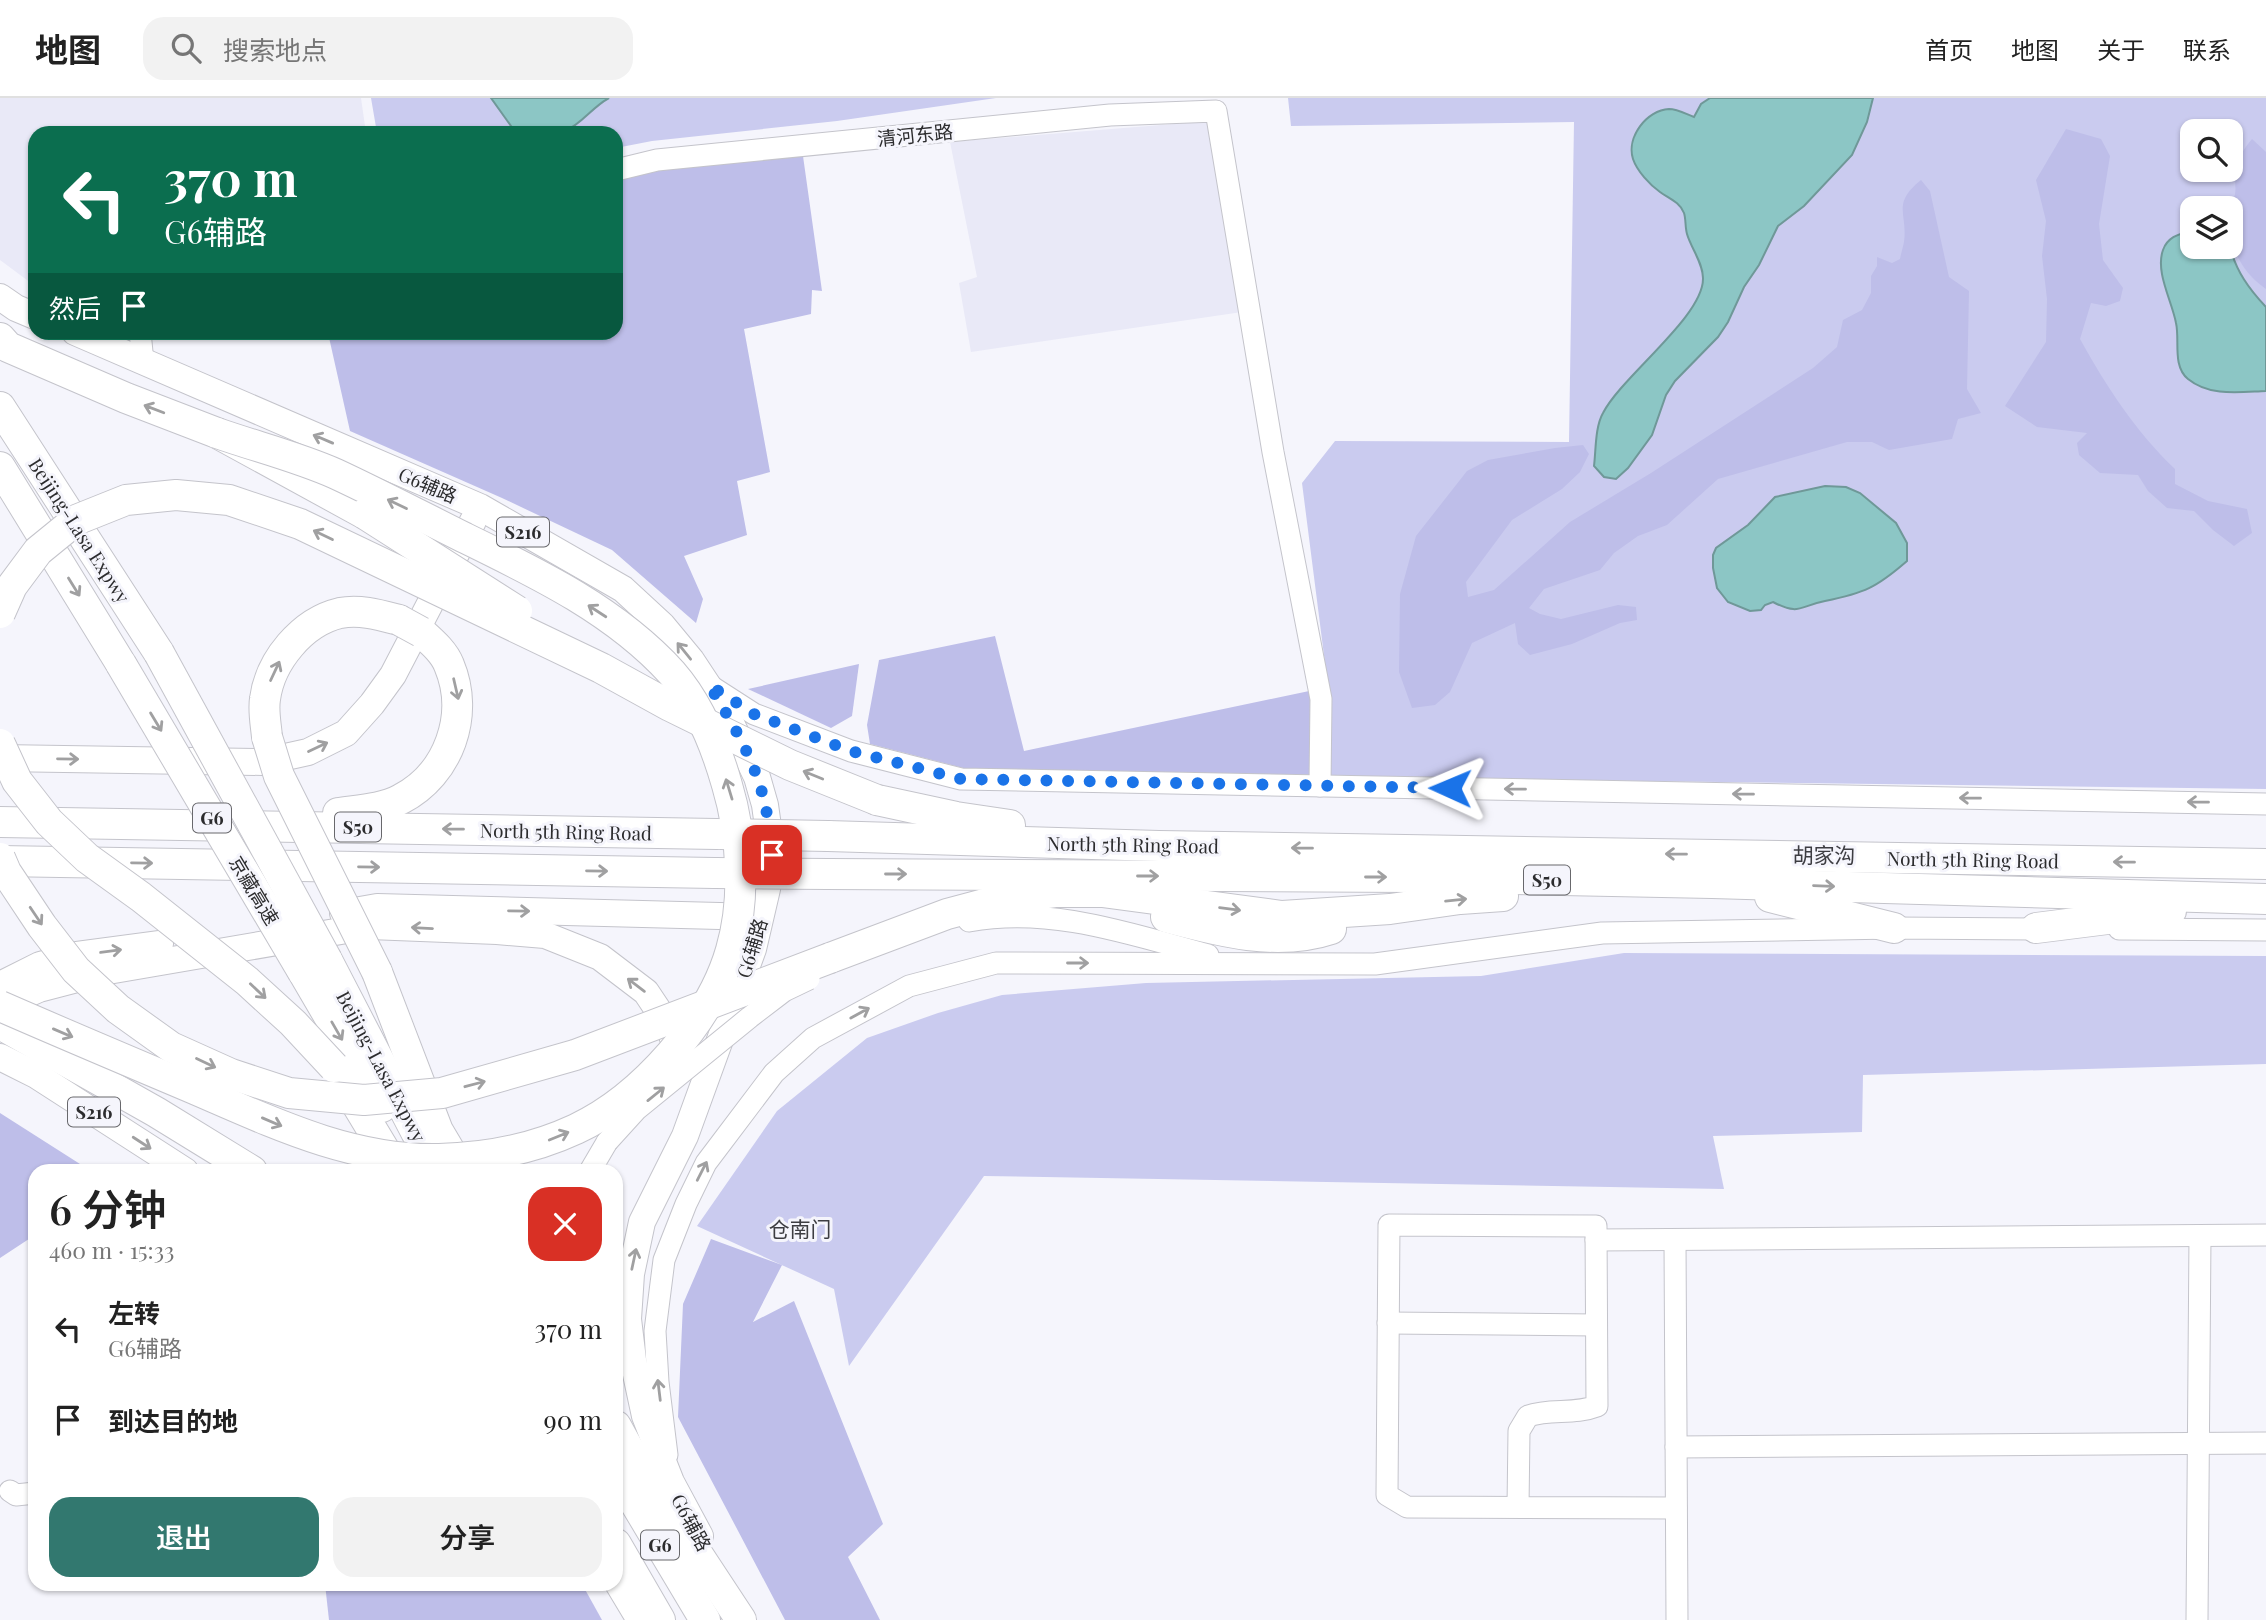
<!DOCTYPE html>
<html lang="zh">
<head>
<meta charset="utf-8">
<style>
	:root { --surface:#fff; --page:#f2f2f2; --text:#222; --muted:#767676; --line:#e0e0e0; --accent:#32786f }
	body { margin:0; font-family:"Playfair Display","Noto Sans SC",serif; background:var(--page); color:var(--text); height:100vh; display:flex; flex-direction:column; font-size:26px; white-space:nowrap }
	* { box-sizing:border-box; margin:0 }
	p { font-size:23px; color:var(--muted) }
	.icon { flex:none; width:38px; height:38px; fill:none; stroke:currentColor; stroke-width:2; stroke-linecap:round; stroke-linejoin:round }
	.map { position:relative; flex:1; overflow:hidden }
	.drawer { position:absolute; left:28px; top:1066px; width:595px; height:427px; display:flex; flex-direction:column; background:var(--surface); border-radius:21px; box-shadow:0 2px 5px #0004 }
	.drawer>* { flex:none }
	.hud { position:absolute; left:28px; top:28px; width:595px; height:214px; border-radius:21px; box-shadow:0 2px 5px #0004; background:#0b6e4f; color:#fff; overflow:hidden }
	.buttons { position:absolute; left:2180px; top:21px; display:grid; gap:14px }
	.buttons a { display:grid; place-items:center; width:63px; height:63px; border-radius:14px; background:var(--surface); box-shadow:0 2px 5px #0004; font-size:35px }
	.pin { position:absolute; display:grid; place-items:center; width:60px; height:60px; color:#fff; margin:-30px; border-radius:14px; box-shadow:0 4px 10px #0006 }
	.me { position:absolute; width:77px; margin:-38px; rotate:271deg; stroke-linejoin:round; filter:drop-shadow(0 0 5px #0008) }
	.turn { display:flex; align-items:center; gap:24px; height:147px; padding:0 21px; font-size:32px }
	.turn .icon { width:91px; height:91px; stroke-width:2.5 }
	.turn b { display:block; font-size:49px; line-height:60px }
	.then { display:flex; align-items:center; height:66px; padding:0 21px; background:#0003; gap:14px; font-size:26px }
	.round { display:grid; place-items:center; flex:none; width:74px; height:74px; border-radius:21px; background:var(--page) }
	.summary { display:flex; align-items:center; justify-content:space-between; height:119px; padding:0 21px }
	h1 { font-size:42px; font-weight:600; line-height:52px }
	.cta { display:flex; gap:14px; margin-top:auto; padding:14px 21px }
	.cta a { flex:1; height:80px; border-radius:21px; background:var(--accent); color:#fff; font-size:28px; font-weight:600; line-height:80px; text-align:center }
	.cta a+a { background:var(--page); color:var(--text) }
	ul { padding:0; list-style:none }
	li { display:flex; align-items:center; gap:21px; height:91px; padding:0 21px }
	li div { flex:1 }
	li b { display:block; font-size:26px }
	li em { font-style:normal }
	header { display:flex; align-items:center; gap:42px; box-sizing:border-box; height:98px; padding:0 35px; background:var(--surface); border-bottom:2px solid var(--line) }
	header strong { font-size:33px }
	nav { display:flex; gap:38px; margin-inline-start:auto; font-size:24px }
	.search { width:490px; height:63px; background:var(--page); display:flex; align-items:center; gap:18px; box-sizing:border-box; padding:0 24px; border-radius:21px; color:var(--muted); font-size:26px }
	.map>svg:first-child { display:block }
	.built { fill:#e9e9f7 }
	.green { fill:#cacbef; fill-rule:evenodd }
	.forest { fill:#bebee9 }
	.water { fill:#8cc6c5; stroke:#6f9898; stroke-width:2 }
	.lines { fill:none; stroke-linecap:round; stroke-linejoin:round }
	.minor-casing { stroke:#c4c4cb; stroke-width:23 }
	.major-casing { stroke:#c4c4cb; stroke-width:28 }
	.highway-casing { stroke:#c4c4cb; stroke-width:32 }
	.minor { stroke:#fff; stroke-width:21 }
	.major { stroke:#fff; stroke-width:26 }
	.highway { stroke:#fff; stroke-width:30 }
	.minor-bridge-casing { stroke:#c4c4cb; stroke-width:23; stroke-linecap:butt }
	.highway-bridge-casing { stroke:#c4c4cb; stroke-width:32; stroke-linecap:butt }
	.minor-bridge { stroke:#fff; stroke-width:21 }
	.highway-bridge { stroke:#fff; stroke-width:30 }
	.oneway { stroke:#a0a0a1 }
	.route { stroke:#1a73e8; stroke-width:12; stroke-dasharray:0 21.6 }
	.labels { text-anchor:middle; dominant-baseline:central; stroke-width:6; stroke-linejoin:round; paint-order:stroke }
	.shield { fill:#f5f5fc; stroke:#68686c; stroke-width:2 }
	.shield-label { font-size:18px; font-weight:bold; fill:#2c2c2e }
	.street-label { font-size:19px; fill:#2c2c2e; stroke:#f5f5fc }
	.neighbourhood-label { font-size:21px; fill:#3d3d42; stroke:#f5f5fc }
</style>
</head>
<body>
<header>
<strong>地图</strong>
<div class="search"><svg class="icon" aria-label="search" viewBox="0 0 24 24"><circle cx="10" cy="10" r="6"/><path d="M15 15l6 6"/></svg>搜索地点</div>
<nav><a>首页</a><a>地图</a><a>关于</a><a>联系</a></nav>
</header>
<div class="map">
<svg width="2266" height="1522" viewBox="0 0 2266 1522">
	<rect width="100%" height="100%" fill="#f5f5fc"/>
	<g class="built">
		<polygon points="0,0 361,0 366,35 35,35 35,188 0,162"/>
		<polygon points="1210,23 1242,214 971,254 959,185 977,179 950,44"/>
	</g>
	<g class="green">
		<polygon points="371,0 996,0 837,23 652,43 616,50 616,35 377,35"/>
		<path d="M1288,0H2266V691L1327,679L1331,612L1302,385L1335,343L1569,344L1574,24L1291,28ZM2193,33H2231V72H2193ZM2193,110H2231V149H2193Z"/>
		<polygon points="1624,855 2266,858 2266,966 1863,977 1862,1034 1713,1038 1724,1091 984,1078 849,1268 834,1191 697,1128 777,1013 867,940 938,915 1002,897 1146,885 1481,878"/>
	</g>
	<g class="forest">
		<path d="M2066,31L2101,41L2110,58L2099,126L2103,162L2123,190L2120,203L2106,208L2091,205L2080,241C2106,288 2136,334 2175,371V386L2208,403L2247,411L2252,435L2234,448L2213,432L2194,413L2167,410L2148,393L2138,377L2100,375L2079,357L2077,345L2087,335L2037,329L2005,308L2046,244L2047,201L2042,158L2046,123L2036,82Z"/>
		<path d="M2252,41L2266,54V191C2237,170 2229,147 2231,111C2231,107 2234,101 2235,96C2236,91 2235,85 2235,80C2235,64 2242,53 2252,41Z"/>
		<polygon points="802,51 822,193 812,192 811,216 744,231 770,374 737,383 747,437 684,458 703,501 696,525 612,452 502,400 350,333 328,235 616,234 616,80 649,72"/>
		<path d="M1921,82L1930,93L1949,179L1969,193L1967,291L1981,315L1958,321L1952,341L1889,352L1872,344H1847L1718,381L1667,427L1638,438L1614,455L1600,472L1544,491L1529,510L1540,516L1561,521L1618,507L1636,509L1637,522L1620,525L1572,546L1530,557L1518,546L1515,525L1472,545L1450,594L1435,607L1412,610L1399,574L1400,496L1416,438L1467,373L1488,362L1555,350L1583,347L1589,356L1580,374L1562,391L1512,422L1466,484L1468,499L1494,492L1570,424L1651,375L1813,270L1837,249L1843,222L1862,212L1871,195V178L1877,168V159L1892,165L1900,161C1901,155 1903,150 1904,144C1908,116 1891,106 1921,82Z"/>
		<polygon points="995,538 1024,653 1314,592 1315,677 967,671 870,646 867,627 879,562"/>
		<polygon points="859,566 852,618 831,630 748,591"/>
		<polygon points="0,1015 91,1073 35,1073 35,1137 0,1160"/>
		<polygon points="711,1141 782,1167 753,1224 794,1203 883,1426 848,1459 880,1522 785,1522 678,1319 683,1206"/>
		<polygon points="325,1486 582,1486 602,1522 329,1522"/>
	</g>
	<g class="water">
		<path d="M491,0H609C592,9 582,26 565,33C552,39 530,35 516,35Z"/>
		<path d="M1710,0H1873L1867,24L1852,57L1804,108L1778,128L1759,167L1744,189L1728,224L1718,239L1675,283L1666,297L1652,337L1628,370L1616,381L1604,379L1594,368C1596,352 1595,329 1603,315C1622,278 1704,218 1703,180C1703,165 1691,150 1687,136C1685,129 1686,121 1684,115C1680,104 1668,100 1660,94C1650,87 1637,73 1633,61C1626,39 1647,12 1669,11C1677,11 1686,16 1694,19L1701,6Z"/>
		<path d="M2193,132V149H2230C2236,173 2249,191 2266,209V293C2240,294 2210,299 2188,281C2172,268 2180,242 2176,225C2172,203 2155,174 2163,152C2168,138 2180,136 2193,132Z"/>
		<path d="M1825,388L1846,389L1860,395L1896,425L1907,445V463C1876,490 1864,495 1825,503C1799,508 1800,518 1773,504L1765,507L1761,512L1750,513L1728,504L1717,490L1713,470V457L1716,450L1748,427L1775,399Z"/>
	</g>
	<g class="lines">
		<defs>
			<g id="minor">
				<polyline points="616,72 657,62 1110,17 1216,13 1273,354 1321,601 1320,688"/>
				<polyline points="140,234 143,264"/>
				<polyline points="709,587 754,616 851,653 961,681 2266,706"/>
				<path d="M969,823C1051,808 1130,836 1208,857"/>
				<polyline points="2119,831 2266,832"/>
				<polyline points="590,1073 607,1044"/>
				<polyline points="1596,1142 2266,1137"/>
				<polyline points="1675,1142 1677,1522"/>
				<polyline points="1388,1225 1596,1227"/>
				<polyline points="1676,1349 2266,1345"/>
				<polyline points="667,1357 658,1284 655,1233 664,1162 686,1106 706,1065 774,975 813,940 909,888 996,865 1375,866 1602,835 1894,830 2048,831"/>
				<polyline points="10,1393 16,1397 35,1395"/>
				<path d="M1518,1409L1519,1333L1528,1318C1550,1310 1574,1317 1597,1308L1596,1128L1389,1127L1387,1397L1407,1409L1676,1410"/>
				<polyline points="2197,1522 2200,1138"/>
			</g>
			<g id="major">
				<polyline points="0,199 16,210 35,218"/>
				<polyline points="75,234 480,409 623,491 662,527 691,562 726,615 757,679 765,707 772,757 767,791 753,851 685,1038 642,1124 631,1176 628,1221 633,1262 645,1318 671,1384 700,1438"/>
				<polyline points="0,660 263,664 308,654 346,635 372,606 393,577 473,423"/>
				<polyline points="343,815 377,809 758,819"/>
				<polyline points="0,887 40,867 77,857 160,846"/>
				<polyline points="0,908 39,891 108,873 370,828 497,833 545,837 600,859 646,894 668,927 673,940"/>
				<polyline points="0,959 36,977 185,1073"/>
				<polyline points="616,1482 640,1522"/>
			</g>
			<g id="highway">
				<polyline points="0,240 8,249 126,300 217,335 365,416"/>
				<polyline points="0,309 159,555"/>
				<polyline points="0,369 121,566"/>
				<path d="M267,639C266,627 263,613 265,601C270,563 302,524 340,515C360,511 380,517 399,522"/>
				<polyline points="877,702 956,719 1010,727"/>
				<path d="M338,715C358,712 383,711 401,701C449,676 470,617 449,567C444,554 432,544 421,534"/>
				<polyline points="0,724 717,736"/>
				<polyline points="828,738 1159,748 2266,766"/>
				<polyline points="0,763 715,775"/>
				<polyline points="828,776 1413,779 1712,785 2266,801"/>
				<polyline points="1770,799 1894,830"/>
				<path d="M1166,819C1218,833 1277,849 1331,831"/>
				<polyline points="2036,830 2171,813"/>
				<polyline points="830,860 947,816 1007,800 1055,794 1102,794 1282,818 1390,811 1460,801 1503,798"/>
				<polyline points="327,862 416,1034 439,1073"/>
				<polyline points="303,874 382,1009"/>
				<polyline points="377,874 438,1033 454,1060"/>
				<polyline points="0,926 156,1014 252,1073"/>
				<polyline points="347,990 397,1073"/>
				<polyline points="616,1328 631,1355 741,1522"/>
				<polyline points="616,1373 705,1522"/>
				<polyline points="616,1446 660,1522"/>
			</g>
		</defs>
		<use href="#minor" class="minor-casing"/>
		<use href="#major" class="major-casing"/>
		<use href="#highway" class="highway-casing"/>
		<use href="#minor" class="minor"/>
		<use href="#major" class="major"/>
		<use href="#highway" class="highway"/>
		<defs>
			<polyline id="minor-bridge" points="607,1044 637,1011 750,919 784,893 809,881"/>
			<g id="highway-bridge">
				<polyline points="365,416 517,513"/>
				<polyline points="0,515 12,488 38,453 76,422 126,402 176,397 229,402 300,426 601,570 670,608 790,667 877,702"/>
				<polyline points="399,522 421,534"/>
				<polyline points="159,555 327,862"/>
				<polyline points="121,566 303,874"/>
				<polyline points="267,639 279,678 377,874"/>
				<polyline points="0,646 17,683 49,724 87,760 141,799 247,883 293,925 334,969"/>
				<polyline points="720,736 828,738"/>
				<polyline points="0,760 6,774 42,828 76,872 118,911 171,949 231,976 289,995 364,1002 442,995 575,957 830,860"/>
				<polyline points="715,775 828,776"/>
				<path d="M0,908C64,936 128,963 192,990C271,1024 351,1063 439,1061C487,1060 533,1051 576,1031C642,1000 711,922 731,852C746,801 742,737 727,687C716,648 699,606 672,575C616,513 537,475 463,439C421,418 379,396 336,376C298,359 257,349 217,335"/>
			</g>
		</defs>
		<use href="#minor-bridge" class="minor-bridge-casing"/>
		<use href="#highway-bridge" class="highway-bridge-casing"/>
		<use href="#minor-bridge" class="minor-bridge"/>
		<use href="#highway-bridge" class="highway-bridge"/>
	</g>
	<defs><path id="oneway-shaft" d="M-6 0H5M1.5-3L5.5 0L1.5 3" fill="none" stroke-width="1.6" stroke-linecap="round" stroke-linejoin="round" transform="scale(1.75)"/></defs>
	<g class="oneway">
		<use href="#oneway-shaft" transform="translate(154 311) rotate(-159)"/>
		<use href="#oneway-shaft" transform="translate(323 341) rotate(-157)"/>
		<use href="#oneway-shaft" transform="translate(397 406) rotate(-154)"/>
		<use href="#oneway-shaft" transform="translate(323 437) rotate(-154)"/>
		<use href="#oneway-shaft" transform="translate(74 489) rotate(58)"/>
		<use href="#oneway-shaft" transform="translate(597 513) rotate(-147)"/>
		<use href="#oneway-shaft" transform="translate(684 553) rotate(-129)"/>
		<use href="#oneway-shaft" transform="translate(275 573) rotate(-65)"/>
		<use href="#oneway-shaft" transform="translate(456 591) rotate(77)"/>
		<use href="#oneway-shaft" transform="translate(156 624) rotate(59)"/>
		<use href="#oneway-shaft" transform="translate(318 649) rotate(-25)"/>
		<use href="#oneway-shaft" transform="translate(68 661) rotate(1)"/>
		<use href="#oneway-shaft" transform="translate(813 677) rotate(-158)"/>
		<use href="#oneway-shaft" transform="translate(729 691) rotate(-107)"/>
		<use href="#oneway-shaft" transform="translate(1515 691) rotate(-179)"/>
		<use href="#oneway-shaft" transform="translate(1743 696) rotate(-179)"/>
		<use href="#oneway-shaft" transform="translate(1970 700) rotate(-179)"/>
		<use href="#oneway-shaft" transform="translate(2198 704) rotate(-179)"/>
		<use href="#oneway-shaft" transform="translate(453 731) rotate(-179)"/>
		<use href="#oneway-shaft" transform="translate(1302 750) rotate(-179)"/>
		<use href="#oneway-shaft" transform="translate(1676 756) rotate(-179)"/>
		<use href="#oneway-shaft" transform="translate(2124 764) rotate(-179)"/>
		<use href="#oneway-shaft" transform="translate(142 765) rotate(1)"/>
		<use href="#oneway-shaft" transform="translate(369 769) rotate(1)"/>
		<use href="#oneway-shaft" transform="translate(597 773) rotate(1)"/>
		<use href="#oneway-shaft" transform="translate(896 776)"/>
		<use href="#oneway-shaft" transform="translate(1148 778)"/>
		<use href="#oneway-shaft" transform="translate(1376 779)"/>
		<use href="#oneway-shaft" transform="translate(1824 788) rotate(2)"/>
		<use href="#oneway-shaft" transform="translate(1456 802) rotate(-6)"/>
		<use href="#oneway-shaft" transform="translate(1230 811) rotate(7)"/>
		<use href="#oneway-shaft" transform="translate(519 813) rotate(1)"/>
		<use href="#oneway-shaft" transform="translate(36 818) rotate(56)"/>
		<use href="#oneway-shaft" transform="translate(422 830) rotate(-177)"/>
		<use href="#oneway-shaft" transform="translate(111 853) rotate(-8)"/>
		<use href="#oneway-shaft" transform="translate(1078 865)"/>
		<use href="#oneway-shaft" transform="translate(636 887) rotate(-143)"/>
		<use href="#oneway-shaft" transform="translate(258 893) rotate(43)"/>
		<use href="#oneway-shaft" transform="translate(860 915) rotate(-29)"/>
		<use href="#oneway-shaft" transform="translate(337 933) rotate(60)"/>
		<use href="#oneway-shaft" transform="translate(63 935) rotate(23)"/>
		<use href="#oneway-shaft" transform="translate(206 965) rotate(25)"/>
		<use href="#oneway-shaft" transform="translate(475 986) rotate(-15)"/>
		<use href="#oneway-shaft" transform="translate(656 996) rotate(-39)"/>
		<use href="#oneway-shaft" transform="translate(272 1024) rotate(23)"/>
		<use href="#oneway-shaft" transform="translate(559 1038) rotate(-22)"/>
		<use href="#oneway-shaft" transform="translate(142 1045) rotate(33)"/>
		<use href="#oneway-shaft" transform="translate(702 1073) rotate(-63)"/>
		<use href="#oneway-shaft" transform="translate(634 1161) rotate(-78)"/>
		<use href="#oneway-shaft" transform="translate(659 1292) rotate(-97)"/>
	</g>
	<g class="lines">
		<path class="route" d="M772,757C770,741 769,723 765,707C757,666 731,622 709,587L754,616L851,653L961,681L1450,690"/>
	</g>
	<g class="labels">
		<g class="shield">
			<rect x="497" y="419.5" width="52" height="29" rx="5"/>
			<rect x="193" y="705.5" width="38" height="29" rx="5"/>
			<rect x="335" y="714.5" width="46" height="29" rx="5"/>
			<rect x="1524" y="767.5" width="46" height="29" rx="5"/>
			<rect x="68" y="999.5" width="52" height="29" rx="5"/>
			<rect x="641" y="1432.5" width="38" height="29" rx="5"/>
		</g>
		<g class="shield-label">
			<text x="523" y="434">S216</text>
			<text x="212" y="720">G6</text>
			<text x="358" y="729">S50</text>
			<text x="1547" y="782">S50</text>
			<text x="94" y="1014">S216</text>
			<text x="660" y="1447">G6</text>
		</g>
		<g class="street-label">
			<text transform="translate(915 36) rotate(-6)">清河东路</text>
			<text transform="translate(428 386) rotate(23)">G6辅路</text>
			<text transform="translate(80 432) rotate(57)">Beijing-Lasa Expwy</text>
			<text transform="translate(566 733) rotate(1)">North 5th Ring Road</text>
			<text transform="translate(1133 746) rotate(1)">North 5th Ring Road</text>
			<text transform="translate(1973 761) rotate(1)">North 5th Ring Road</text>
			<text transform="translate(255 792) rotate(59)">京藏高速</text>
			<text transform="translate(751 850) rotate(-73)">G6辅路</text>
			<text transform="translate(382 968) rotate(62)">Beijing-Lasa Expwy</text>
			<text transform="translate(692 1424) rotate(62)">G6辅路</text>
		</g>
		<g class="neighbourhood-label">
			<text x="1824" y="756">胡家沟</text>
			<text x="800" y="1130">仓南门</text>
		</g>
	</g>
</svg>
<div class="buttons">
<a><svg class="icon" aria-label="search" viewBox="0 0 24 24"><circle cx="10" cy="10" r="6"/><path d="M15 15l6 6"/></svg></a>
<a><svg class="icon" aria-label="layers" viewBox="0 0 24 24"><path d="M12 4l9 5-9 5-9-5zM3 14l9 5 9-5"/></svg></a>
</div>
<div class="pin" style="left:772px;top:757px;background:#d93025"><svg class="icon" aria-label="arrive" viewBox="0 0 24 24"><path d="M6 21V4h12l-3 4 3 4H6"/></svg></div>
<svg class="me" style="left:1450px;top:690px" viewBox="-20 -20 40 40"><path d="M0-17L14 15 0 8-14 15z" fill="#1a73e8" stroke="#fff" stroke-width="4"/></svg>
<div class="hud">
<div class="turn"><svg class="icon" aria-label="left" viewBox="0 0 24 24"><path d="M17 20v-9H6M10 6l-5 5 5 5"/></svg><div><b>370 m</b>G6辅路</div></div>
<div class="then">然后<svg class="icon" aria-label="arrive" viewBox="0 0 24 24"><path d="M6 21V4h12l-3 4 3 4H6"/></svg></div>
</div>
<section class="drawer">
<div class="summary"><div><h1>6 分钟</h1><p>460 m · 15:33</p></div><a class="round" style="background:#d93025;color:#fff"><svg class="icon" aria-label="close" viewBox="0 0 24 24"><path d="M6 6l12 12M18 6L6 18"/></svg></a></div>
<ul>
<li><svg class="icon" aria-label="left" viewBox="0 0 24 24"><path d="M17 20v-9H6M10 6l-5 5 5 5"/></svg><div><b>左转</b><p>G6辅路</p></div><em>370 m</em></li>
<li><svg class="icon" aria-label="arrive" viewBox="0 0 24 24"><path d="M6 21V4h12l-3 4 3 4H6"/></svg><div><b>到达目的地</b></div><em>90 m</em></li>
</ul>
<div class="cta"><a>退出</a><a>分享</a></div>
</section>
</div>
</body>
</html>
